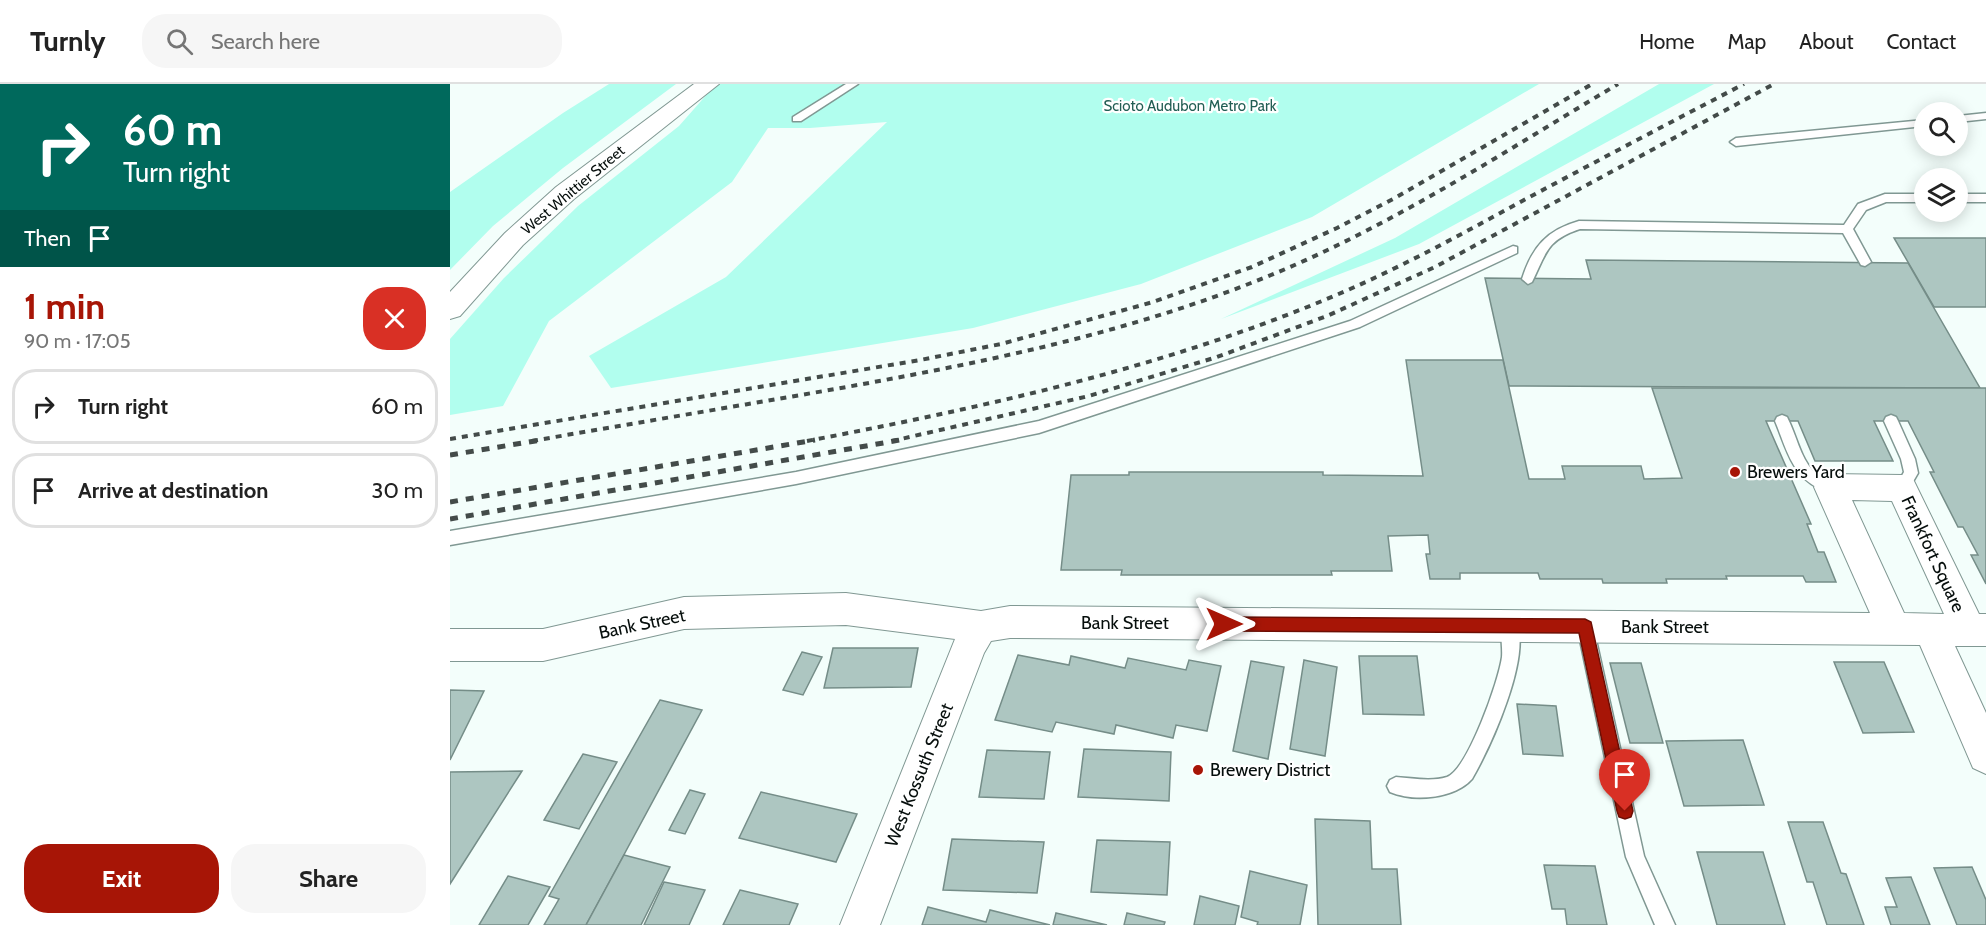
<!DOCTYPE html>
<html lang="en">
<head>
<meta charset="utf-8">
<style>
	:root { --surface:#fff; --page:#f6f6f6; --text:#222; --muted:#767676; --line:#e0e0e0; --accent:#a71506 }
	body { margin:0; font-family:Cabin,sans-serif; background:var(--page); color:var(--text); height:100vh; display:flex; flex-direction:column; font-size:22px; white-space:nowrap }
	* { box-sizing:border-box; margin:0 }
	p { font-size:20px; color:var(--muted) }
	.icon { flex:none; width:33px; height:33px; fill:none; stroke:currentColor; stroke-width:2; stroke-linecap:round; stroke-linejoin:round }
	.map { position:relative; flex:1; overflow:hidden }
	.details { display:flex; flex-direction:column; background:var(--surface); width:450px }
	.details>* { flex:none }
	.hud { background:#00695c; color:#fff; overflow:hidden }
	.controls { position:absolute; left:1464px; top:18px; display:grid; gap:12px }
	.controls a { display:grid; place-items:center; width:54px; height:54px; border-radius:50%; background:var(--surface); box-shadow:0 3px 15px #0003; font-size:30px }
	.pin { position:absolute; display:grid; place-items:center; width:51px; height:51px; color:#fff; margin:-62px -26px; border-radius:50% 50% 50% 0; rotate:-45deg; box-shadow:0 0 6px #0007 }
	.pin .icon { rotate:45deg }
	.me { position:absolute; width:66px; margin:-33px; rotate:90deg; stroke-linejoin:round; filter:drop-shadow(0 0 4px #0008) }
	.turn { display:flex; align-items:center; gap:21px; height:126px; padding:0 24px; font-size:27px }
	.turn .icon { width:78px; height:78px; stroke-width:2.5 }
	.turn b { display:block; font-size:42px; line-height:51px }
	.then { display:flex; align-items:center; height:57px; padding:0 24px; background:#0003; gap:12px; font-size:22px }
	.round { display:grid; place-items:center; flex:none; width:63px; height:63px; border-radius:24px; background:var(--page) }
	.summary { display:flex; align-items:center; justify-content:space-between; height:102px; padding:0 24px }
	h1 { font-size:36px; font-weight:700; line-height:45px; color:var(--accent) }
	.primary-button { display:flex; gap:12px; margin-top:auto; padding:12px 24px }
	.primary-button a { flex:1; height:69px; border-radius:24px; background:var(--accent); color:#fff; font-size:24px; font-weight:700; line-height:69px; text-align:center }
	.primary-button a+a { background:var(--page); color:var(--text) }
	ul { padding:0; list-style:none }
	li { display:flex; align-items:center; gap:18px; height:75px; margin:0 12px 9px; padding:0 12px; border:3px solid var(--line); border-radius:24px }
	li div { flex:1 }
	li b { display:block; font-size:22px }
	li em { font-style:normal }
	header { display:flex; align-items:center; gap:36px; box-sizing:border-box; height:84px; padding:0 30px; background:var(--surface); border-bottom:2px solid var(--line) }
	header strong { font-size:28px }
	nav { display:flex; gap:33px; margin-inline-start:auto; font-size:21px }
	.search { width:420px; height:54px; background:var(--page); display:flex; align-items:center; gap:15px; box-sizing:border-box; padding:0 21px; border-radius:24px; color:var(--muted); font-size:22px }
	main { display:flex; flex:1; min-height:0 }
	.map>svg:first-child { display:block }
	.green { fill:#b1feee }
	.building { fill:#adc6c1; stroke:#758d88; stroke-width:1.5 }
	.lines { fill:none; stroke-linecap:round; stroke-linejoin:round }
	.lane-casing { stroke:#809893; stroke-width:3 }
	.street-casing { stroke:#809893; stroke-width:2 }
	.lane { fill:#fff; fill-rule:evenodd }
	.street { fill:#fff; fill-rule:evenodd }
	.rail-far1 { stroke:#434b49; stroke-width:4; stroke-dasharray:6 6; stroke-linecap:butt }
	.rail { stroke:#434b49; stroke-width:5; stroke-dasharray:8 8; stroke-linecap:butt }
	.route { fill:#a71506; stroke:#6d0e04; stroke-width:1.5 }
	.poi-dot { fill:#a71506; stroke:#fff; stroke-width:2 }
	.labels { text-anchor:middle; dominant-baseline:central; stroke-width:4.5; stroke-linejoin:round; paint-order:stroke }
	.far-park-label { font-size:15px; fill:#225e54; stroke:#fff }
	.far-street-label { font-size:15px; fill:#060e0c; stroke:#fff }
	.poi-label { font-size:18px; fill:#060e0c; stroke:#fff; text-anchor:start }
	.street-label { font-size:18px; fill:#060e0c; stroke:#fff }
</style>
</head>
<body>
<header>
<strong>Turnly</strong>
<div class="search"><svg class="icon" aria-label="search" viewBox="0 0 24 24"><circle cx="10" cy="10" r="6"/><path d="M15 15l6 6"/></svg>Search here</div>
<nav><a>Home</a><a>Map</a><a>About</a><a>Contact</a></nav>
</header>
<main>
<section class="details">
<div class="hud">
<div class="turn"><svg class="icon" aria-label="right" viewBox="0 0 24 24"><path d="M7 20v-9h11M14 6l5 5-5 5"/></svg><div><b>60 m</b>Turn right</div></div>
<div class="then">Then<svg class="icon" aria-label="arrive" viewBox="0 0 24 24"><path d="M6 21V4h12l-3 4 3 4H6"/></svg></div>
</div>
<div class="summary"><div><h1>1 min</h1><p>90 m · 17:05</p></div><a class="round" style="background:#d93025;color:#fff"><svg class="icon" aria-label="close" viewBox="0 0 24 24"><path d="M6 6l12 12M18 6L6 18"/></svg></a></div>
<ul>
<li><svg class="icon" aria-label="right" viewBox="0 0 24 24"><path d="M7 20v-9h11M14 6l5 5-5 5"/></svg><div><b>Turn right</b></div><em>60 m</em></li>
<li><svg class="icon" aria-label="arrive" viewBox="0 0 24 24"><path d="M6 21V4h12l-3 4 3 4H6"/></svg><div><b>Arrive at destination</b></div><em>30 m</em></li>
</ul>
<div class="primary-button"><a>Exit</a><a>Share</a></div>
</section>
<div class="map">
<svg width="1536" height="841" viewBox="0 0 1536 841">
	<rect width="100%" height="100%" fill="#f3fefb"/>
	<g class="green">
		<polygon points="159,0 226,0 113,84 43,142 0,186 0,108 113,29"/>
		<polygon points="266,0 1089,0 862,133 691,200 523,244 161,304 139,272 276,193 437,38 360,44 318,44 282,98 99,237 53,322 0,331 0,255 54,194 128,122 229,42"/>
		<polygon points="1209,0 1264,0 969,160 771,235 945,154"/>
	</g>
	<g class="building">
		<polygon points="1444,154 1536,154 1536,223 1484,223"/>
		<polygon points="1136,176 1458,179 1530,304 1059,302 1035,194 1141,195"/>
		<polygon points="956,276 1053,276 1079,395 1115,395 1112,382 1191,382 1194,395 1232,394 1202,304 1536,304 1536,500 1521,471 1528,471 1513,443 1508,443 1480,388 1484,388 1458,337 1424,337 1443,377 1365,377 1348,337 1316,337 1361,440 1357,440 1368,468 1374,468 1386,498 1356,498 1353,492 1276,492 1277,495 1216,495 1217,499 1153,499 1152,495 1090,495 1088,489 1010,489 1010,495 980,495 976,470 980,470 978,451 938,452 942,487 881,487 882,491 671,491 672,486 611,486 621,391 679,391 679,388 873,388 873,391 973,392"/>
		<polygon points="383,564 468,564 461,603 374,604"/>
		<polygon points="352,568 372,573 353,611 333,606"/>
		<polygon points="568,571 619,581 621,572 675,584 678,574 736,586 739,576 771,582 757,647 726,641 723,654 666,641 664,650 606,638 602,648 545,636"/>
		<polygon points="909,572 967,572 974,631 913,630"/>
		<polygon points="854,576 887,583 875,672 840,665"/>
		<polygon points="801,577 834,583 818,675 783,667"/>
		<polygon points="1384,578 1434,578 1464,648 1413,649"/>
		<polygon points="1160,579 1191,579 1213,659 1180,659"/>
		<polygon points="0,606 34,607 0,676"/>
		<polygon points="210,616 252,626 136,841 94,841 109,815 99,812"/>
		<polygon points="1067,620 1106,622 1113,672 1073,670"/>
		<polygon points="1293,656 1314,721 1234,722 1216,657"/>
		<polygon points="634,665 721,668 719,717 628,713"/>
		<polygon points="537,666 600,668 594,715 529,713"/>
		<polygon points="133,670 167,678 129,745 94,736"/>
		<polygon points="72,687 0,800 0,688"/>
		<polygon points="240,706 255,710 235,750 219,746"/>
		<polygon points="311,708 407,730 386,778 289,754"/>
		<polygon points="865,735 920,737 922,785 947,785 951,841 868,841"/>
		<polygon points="1338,738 1373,738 1391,789 1396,790 1414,841 1377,841 1363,798 1357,798"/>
		<polygon points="502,755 594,758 587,809 493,806"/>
		<polygon points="647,756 720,758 717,811 641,808"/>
		<polygon points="1247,768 1313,768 1335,841 1267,841"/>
		<polygon points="174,771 220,783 191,841 136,841"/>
		<polygon points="1094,781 1145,782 1157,841 1117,841 1115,825 1102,825"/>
		<polygon points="1522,783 1536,816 1536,841 1507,841 1484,784"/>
		<polygon points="800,787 857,801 850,841 807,841 808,838 791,833"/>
		<polygon points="58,792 100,803 78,841 29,841"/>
		<polygon points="1461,793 1480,841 1441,841 1435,823 1447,823 1436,794"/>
		<polygon points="214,798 255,806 239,841 194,841"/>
		<polygon points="290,806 348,820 339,841 273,841"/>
		<polygon points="750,812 789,822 785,841 744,841"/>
		<polygon points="478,823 536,838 540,826 600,841 472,841"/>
		<polygon points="606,829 657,841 603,841"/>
		<polygon points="677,829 715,838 714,841 674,841"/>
	</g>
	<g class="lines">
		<defs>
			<g id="lane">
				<polygon points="396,0 408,0 351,37 343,37 343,33"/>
				<polygon points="1536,29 1536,35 1508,38 1508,32"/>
				<polygon points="1474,36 1474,42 1286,62 1280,58 1286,54"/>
				<path d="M1435,110H1474V118H1436L1416,126L1403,145L1421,178L1415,182L1411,181L1393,149L1130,145C1096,156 1096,170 1082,198L1078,200L1072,195C1082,163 1097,146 1129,137L1394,141L1408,120Z"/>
				<rect x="1508" y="110" width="28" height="8"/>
				<polygon points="1063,162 1067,163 1067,169 910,243 589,349 346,400 0,461 0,447 346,388 589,337 900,237"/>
				<path d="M1332,331L1337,333C1346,350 1350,373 1363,387C1371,394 1383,394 1387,403L1385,407C1378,410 1374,407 1368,404C1341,390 1336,363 1325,337L1327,333Z"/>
				<polygon points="1441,331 1446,333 1448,337 1465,375 1468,389 1457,408 1452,410 1447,408 1445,404 1454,388 1451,375 1434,337 1436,333"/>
				<path d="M1060,534L1066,537C1082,572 1041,662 1022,695C1004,715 964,718 940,708L937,702L940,696L946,693C962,694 981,698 997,693C1018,685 1049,596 1052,573C1053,561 1049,548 1054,537Z"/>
				<polygon points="1135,534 1141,537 1143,542 1194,772 1225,841 1205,841 1176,773 1127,542 1129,537"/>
			</g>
			<g id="street">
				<polygon points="244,0 269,0 124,115 73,161 10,232 0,235 0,208 55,149 106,103"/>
				<path d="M1380,390L1452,391L1463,395L1529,530H1536V562H1505L1536,629V690L1523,684L1470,561L560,554L541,557L534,569L430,841H390L505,555L396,541L234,545L93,577H0V545H93L234,513L396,509L531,527L560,522L1420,529L1364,403L1369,394ZM1402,416L1442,417L1494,530L1454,529Z"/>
			</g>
		</defs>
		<use href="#lane" class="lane-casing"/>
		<use href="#street" class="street-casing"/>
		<use href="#lane" class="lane"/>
		<use href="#street" class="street"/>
		<g class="rail-far1">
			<polyline points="0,355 470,276 551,260 703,218 802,183 887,144 945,114 1142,0"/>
			<path d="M82,357C185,339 288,322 391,304C530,279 669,251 801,199C931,149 1049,71 1168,0"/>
			<path d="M357,357C536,323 716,283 884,212C950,184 1012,150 1074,116C1147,77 1221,38 1294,0"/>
			<polyline points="442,357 639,312 767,273 877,232 985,183 1324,0"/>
		</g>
		<g class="rail">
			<polyline points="0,371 91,356"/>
			<polyline points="0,418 365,356"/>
			<polyline points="0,435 450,356"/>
		</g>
	</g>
	<polygon class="route" points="774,533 1135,535 1141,538 1183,727 1181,733 1175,735 1169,733 1167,727 1129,549 774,547 769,545 767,540 769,535"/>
	<g class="poi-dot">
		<circle cx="1285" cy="388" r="6"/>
		<circle cx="748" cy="686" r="6"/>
	</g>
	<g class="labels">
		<g class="far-park-label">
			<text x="740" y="22">Scioto Audubon Metro Park</text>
		</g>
		<g class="far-street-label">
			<text transform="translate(123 106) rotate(-40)">West Whittier Street</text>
		</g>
		<g class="poi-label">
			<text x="1297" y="388">Brewers Yard</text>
			<text x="760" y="686">Brewery District</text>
		</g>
		<g class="street-label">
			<text transform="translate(1483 470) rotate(65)">Frankfort Square</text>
			<text x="675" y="539">Bank Street</text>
			<text transform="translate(192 540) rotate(-12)">Bank Street</text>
			<text x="1215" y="543">Bank Street</text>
			<text transform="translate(469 691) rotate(-68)">West Kossuth Street</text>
		</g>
	</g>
</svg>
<div class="controls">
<a><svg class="icon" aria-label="search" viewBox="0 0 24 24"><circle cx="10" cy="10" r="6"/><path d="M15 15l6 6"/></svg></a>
<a><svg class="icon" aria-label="layers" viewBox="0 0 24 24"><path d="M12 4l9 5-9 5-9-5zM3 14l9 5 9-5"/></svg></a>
</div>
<div class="pin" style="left:1175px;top:727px;background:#d93025"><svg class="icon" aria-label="arrive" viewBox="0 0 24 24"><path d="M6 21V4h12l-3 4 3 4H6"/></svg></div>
<svg class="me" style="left:774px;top:540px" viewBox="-20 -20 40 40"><path d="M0-17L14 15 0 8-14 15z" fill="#a71506" stroke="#fff" stroke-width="4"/></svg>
</div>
</main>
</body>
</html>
